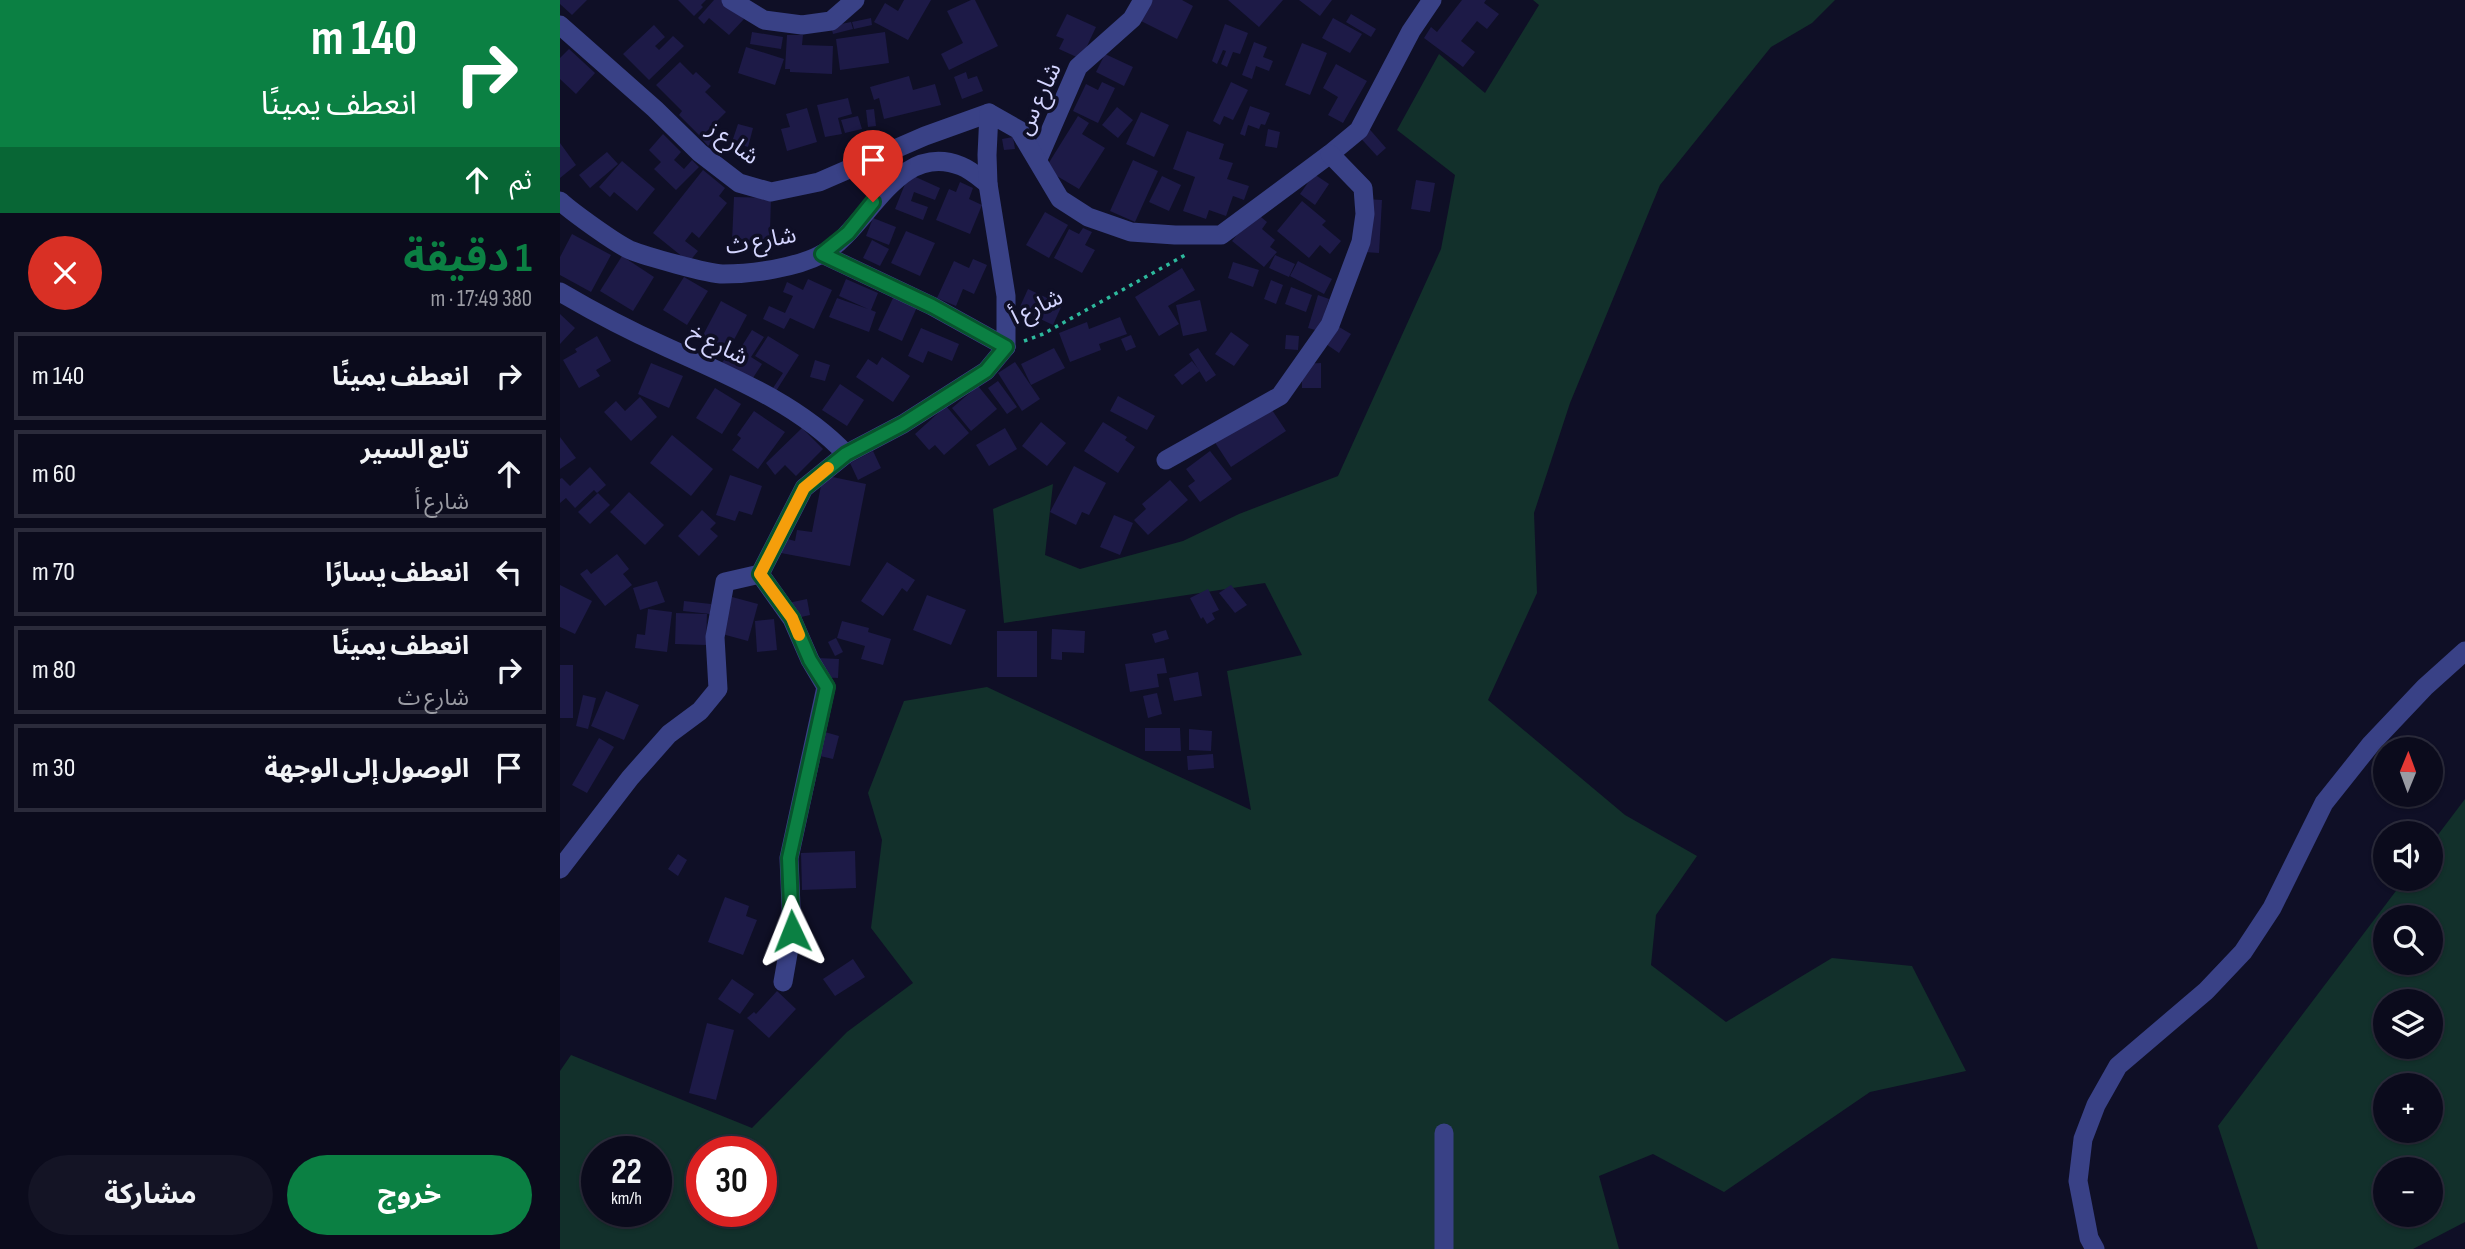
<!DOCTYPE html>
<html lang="ar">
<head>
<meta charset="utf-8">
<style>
	:root { --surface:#0b0b1c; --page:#141425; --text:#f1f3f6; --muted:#9a9ba3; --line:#2b2b3b; --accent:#0b8043 }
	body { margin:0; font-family:"Sofia Sans Condensed","Noto Sans Arabic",sans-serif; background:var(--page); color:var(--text); direction:rtl; height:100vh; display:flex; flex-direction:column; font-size:26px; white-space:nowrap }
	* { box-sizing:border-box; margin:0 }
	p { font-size:23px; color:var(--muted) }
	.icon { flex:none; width:38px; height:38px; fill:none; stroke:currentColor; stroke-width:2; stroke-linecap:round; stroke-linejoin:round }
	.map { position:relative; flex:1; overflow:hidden; direction:ltr }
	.drawer { display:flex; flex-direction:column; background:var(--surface); width:560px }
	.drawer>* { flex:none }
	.banner { background:#0b8043; color:#fff; overflow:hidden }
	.needle { width:46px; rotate:1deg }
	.controls { position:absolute; left:1813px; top:737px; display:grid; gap:14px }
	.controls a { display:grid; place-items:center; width:70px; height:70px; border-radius:50%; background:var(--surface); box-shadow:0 2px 5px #0004,0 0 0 2px var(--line); font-size:35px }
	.speed { position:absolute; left:21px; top:1136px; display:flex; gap:14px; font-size:35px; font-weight:700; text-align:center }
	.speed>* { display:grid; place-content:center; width:91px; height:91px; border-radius:50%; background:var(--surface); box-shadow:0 2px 5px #0004,0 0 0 2px var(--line); line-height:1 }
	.speed small { font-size:18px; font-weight:400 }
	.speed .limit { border:10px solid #d22; background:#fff; color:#111 }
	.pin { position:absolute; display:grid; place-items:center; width:60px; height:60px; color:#fff; margin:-72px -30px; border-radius:50% 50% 50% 0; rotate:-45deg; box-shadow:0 0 7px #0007 }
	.pin .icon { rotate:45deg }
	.me { position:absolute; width:77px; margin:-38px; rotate:358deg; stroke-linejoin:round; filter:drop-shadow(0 0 5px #0008) }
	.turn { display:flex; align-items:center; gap:24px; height:147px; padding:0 28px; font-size:32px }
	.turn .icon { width:91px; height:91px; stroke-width:2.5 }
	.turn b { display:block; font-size:49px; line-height:60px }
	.then { display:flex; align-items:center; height:66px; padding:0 28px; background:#0003; gap:14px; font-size:26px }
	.round { display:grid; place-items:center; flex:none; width:74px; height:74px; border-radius:37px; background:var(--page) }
	.summary { display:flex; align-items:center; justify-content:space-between; height:119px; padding:0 28px }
	h1 { font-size:42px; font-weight:700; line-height:52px; color:var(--accent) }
	.button { display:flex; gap:14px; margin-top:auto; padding:14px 28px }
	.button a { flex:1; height:80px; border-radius:42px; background:var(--accent); color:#fff; font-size:28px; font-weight:700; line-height:80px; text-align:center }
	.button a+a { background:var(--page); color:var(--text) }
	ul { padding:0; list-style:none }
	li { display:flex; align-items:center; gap:21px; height:88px; margin:0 14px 10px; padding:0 14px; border:4px solid var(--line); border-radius:0px }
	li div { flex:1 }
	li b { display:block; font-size:26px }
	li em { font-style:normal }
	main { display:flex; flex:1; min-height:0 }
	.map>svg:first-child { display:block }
	.green { fill:#12302b; fill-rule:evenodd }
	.building { fill:#1d1a47 }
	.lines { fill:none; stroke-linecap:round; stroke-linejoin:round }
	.path { stroke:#2db99d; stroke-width:3.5; stroke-dasharray:3.5 5; stroke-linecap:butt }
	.minor { stroke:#394186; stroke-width:19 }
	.route-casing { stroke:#07532c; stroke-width:18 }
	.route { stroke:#0b8043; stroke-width:12 }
	.slow { stroke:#f59e0b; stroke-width:12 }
	.labels { text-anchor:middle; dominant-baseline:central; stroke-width:7; stroke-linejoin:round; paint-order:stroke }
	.street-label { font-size:23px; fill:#d4d5ff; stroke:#0f0f26 }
</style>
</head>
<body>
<main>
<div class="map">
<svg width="1905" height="1249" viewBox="0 0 1905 1249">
	<rect width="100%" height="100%" fill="#0f0f26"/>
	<g class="green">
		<path d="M973,0H1275L1252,23L1211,47L1100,185L1010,403L974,513L977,593L928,700L1065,815L1137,856L1096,915L1091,965L1166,1022L1272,958L1352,966L1406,1071L1310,1092L1164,1192L1093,1154L1039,1176L1059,1249H0V1071L11,1055L192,1128L287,1032L353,983L311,928L322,840L308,793L344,701L427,687L691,810L667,671L742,655L705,583L444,623L433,509L493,484L485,555L520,569L623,541L679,514L778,476L881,249L895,175L837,130L879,54L925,93L979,5ZM37,1152H96V1211H37ZM142,1152H201V1211H142Z"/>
		<path d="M1905,799V1222L1853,1249H1698L1658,1126L1845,879L1871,878V844ZM1825,917H1871V962H1825ZM1825,1001H1871V1046H1825ZM1825,1085H1871V1130H1825ZM1825,1169H1871V1214H1825Z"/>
	</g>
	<g class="building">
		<polygon points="0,0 27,0 12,15 0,4"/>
		<polygon points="118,0 146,0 141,5 143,7 134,16"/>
		<polygon points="154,0 162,0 184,19 169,35 149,18 144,24 138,18"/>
		<polygon points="344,0 371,0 348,40 314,22 325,3 338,11"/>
		<polygon points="411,0 415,0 438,46 389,70 381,54 403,43 387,11"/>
		<polygon points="589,0 622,0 633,6 617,39 579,20"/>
		<polygon points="668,0 723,0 699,27"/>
		<polygon points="739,0 772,0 760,16"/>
		<polygon points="902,0 926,0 924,3 939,14 927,29 917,21 901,41 915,52 903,67 864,38 871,27 877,32"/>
		<polygon points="507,14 536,27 521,59 499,49 504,39 496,36"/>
		<polygon points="791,14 816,29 811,37 786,22"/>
		<polygon points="311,18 312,25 294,29 292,22"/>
		<polygon points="773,18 802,34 790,53 762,38"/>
		<polygon points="291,22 293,29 273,34 271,26"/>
		<polygon points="665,24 688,33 680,54 673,52 667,67 661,64 666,51 663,50 657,64 652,61"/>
		<polygon points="94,25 105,37 95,46 99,50 113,36 124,46 89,80 63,54"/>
		<polygon points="192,32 223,37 221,49 190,44"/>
		<polygon points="325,32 329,63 280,70 276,39"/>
		<polygon points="227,35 243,35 242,45 273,46 272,74 230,72 230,69 225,69"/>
		<polygon points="694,42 707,47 703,57 713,61 709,71 696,66 692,79 682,75"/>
		<polygon points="742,43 767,53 750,95 725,85"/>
		<polygon points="186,47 224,59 215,85 178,73"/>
		<polygon points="9,49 35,73 16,94 0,79 0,58"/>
		<polygon points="545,54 573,67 564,86 536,72"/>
		<polygon points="120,62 133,75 136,72 151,86 145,92 166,112 141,137 119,115 122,111 96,85"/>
		<polygon points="776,64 807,81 783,123 768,115 778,97 763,88"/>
		<polygon points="406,72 408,79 417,76 423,91 402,99 394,77"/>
		<polygon points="349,76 353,90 375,84 381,105 324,119 319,98 314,100 310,87"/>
		<polygon points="542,82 555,88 538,123 513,111 526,84 538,90"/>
		<polygon points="671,82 688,90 673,120 664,116 660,125 653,121"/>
		<polygon points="288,98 292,114 278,118 282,134 265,137 257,105"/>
		<polygon points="690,106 710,113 705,125 701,124 699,129 688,125 685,136 680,134"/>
		<polygon points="557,107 573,120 558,138 542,125"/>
		<polygon points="247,108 257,142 227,151 221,129 230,127 226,114"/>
		<polygon points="314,109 316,126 308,127 306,110"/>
		<polygon points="581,112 609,125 594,157 566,144"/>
		<polygon points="298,116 302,129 285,133 281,120"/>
		<polygon points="518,116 529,123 522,134 545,148 519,189 485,169"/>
		<polygon points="178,124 193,128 188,147 172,142"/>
		<polygon points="805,124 826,148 817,156 795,132"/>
		<polygon points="708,129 720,132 717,148 705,146"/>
		<polygon points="152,130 158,137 148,146 142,139"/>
		<polygon points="627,131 664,144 659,159 673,163 667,179 689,186 684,200 673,196 666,216 649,210 646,219 623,211 635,177 613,169"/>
		<polygon points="103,134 121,152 114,160 124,169 132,160 139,167 116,190 94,169 101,162 89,150"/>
		<polygon points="453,137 455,149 444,150 442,139"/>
		<polygon points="0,143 16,165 0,178"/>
		<polygon points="47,152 58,164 30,188 19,175"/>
		<polygon points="573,160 598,171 575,222 550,211"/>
		<polygon points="62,161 95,189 77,211 54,192 50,197 39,187"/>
		<polygon points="143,170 165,188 159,196 167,203 139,238 132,232 125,241 138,251 129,262 93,233"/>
		<polygon points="349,174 380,188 375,200 354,192 351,201 368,207 363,220 335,209"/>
		<polygon points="754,174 769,184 755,205 740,194"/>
		<polygon points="602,176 621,185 609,211 589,202"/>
		<polygon points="856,180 875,183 870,212 851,209"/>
		<polygon points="400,182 413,188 409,199 422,205 410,234 376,220 389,189 396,192"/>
		<polygon points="174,197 211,198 210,230 217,230 217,242 172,241"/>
		<polygon points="806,199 822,200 819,253 804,252"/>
		<polygon points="742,201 766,221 762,225 781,241 770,254 760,245 749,258 717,231"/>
		<polygon points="485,212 508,225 489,258 466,245"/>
		<polygon points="695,212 707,222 702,229 715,240 710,247 717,252 704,267 672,241"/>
		<polygon points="313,218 336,227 329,245 306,236"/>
		<polygon points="523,228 532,232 525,245 535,250 522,273 494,258 509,229 519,234"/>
		<polygon points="346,231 375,243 360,276 331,263"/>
		<polygon points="12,234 51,255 31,292 0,275 0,257"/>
		<polygon points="312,240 329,249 320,266 303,258"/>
		<polygon points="715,255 735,264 729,277 709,268"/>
		<polygon points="62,256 94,277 73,311 40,291"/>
		<polygon points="413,259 427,265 414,294 403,289 396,306 377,298 394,261 409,268"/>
		<polygon points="738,261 772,279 764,294 730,276"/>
		<polygon points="673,262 699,270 693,287 668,278"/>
		<polygon points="622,268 635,290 608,306 619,324 599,336 575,297"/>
		<polygon points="124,277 148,291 127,325 103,310"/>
		<polygon points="248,279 272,290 254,329 230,318 224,329 203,319 209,306 225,313 233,296 223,292 227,282 243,290"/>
		<polygon points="286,279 318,293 311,310 316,312 309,332 269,317 277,298 308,309 279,296"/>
		<polygon points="711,280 723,285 716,304 704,299"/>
		<polygon points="731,287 752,295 746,312 725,304"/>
		<polygon points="468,289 502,305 493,325 459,309"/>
		<polygon points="758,295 769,299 759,331 748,328"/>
		<polygon points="334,296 357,307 342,341 318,330"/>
		<polygon points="640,300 647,331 623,336 616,305"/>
		<polygon points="161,301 187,315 167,353 141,339"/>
		<polygon points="0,314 15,328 0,344"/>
		<polygon points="560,317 567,334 539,344 541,350 510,362 499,333 527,322 529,329"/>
		<polygon points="774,324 791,334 779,353 763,342"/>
		<polygon points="361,328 399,344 392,361 368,351 363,363 348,356"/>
		<polygon points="192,330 204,337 191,357 202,364 191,381 162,363 169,352 175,357"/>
		<polygon points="671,332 689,345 674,366 655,354"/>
		<polygon points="571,335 576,347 566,351 561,339"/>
		<polygon points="726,335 739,336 738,350 725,349"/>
		<polygon points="37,336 51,361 36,370 40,376 19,388 3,360 17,352 15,349"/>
		<polygon points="208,336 239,355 216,391 213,388 223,373 195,356"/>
		<polygon points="494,348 505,368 471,385 461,364"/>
		<polygon points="638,348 656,375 646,382 629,354"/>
		<polygon points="322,357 350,376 333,402 296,377 308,359 317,365"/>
		<polygon points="255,360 270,365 265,381 250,377"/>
		<polygon points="632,361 640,371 622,385 614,375"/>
		<polygon points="455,362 480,399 462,411 438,373"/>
		<polygon points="91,363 123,376 109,408 78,394"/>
		<polygon points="761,363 761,388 742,388 742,364"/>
		<polygon points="438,381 457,407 447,414 428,388"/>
		<polygon points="280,384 304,400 287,426 262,410"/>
		<polygon points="418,386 437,409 411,431 392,408"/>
		<polygon points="155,388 181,404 162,434 136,418"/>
		<polygon points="558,396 595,416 587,430 550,411"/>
		<polygon points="80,397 97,417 71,441 44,412 56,401 65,411"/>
		<polygon points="386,406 409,433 384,455 375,445 369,450 355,434"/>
		<polygon points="710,407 726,431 671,467 654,441"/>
		<polygon points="194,411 225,432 198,469 172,450 181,438 177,435"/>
		<polygon points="481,422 506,443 487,466 462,446"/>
		<polygon points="543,422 567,437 565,440 575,447 558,473 524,451"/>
		<polygon points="242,428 263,449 236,476 225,465 215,475 206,463"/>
		<polygon points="445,428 457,449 429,466 416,445"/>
		<polygon points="112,435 153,469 131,496 90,463"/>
		<polygon points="0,437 16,458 0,469"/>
		<polygon points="313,451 321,468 298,480 290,463"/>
		<polygon points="650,451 672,479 640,502 628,486 635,481 626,469"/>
		<polygon points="514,466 546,483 529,515 522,512 516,525 490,512"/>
		<polygon points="30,467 46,485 37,493 34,490 15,508 6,498 0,503 0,479 2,478 10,486"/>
		<polygon points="170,475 202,486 192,515 179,511 175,521 156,515"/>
		<polygon points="263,475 306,484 290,566 221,553 224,538 235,541 237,530 252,532"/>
		<polygon points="610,480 628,500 588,535 574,520 586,509 582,504"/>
		<polygon points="69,492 104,525 85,545 50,512"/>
		<polygon points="38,493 50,505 30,524 18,512"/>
		<polygon points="142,510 156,523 150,529 158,536 139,556 118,536"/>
		<polygon points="554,515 573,523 560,555 540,547"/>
		<polygon points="57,554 69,569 63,574 72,585 45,606 20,574 27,569 31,574"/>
		<polygon points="327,562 355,580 347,592 342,588 323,616 301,601"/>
		<polygon points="97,581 105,602 80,610 73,588"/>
		<polygon points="0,585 32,601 15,634 0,627"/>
		<polygon points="671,585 687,605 675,613 659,593"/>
		<polygon points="648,589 659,610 652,613 655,619 647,624 643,617 641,619 630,598"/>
		<polygon points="367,595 406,610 391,645 353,630"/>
		<polygon points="172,597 198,604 188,641 162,634"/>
		<polygon points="247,599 250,615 232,619 228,603"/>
		<polygon points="124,601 151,604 150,614 123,611"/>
		<polygon points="88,609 112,612 107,652 75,648 77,634 85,635"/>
		<polygon points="116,613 147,614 146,645 115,644"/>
		<polygon points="214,619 217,650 197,652 195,621"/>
		<polygon points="282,621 309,628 308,632 331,639 323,665 301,659 305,646 277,638"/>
		<polygon points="492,629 525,631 524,653 502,652 502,660 491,659"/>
		<polygon points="606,630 609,639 595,643 592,634"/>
		<rect x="437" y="631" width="40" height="46"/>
		<polygon points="276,638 283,652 275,656 268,642"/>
		<polygon points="258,658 279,659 278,678 257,677"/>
		<polygon points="604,658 607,673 597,674 599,687 570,692 565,664"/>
		<rect x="0" y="665" width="13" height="53"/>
		<polygon points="638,672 642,696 614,701 609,678"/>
		<polygon points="46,691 79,705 64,740 31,726"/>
		<polygon points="597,693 602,714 588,718 583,696"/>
		<polygon points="23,695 36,698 28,729 16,726"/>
		<polygon points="585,728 620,728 621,751 585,751"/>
		<polygon points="629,729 652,731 651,751 629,750"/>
		<polygon points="265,732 279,736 273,759 260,756"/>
		<polygon points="39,738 54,747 27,793 12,785"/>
		<polygon points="653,754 654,768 628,770 627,756"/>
		<polygon points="295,851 296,888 242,890 241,853"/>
		<polygon points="118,854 127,860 118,876 108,869"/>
		<polygon points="165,897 189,906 186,916 197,920 183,955 148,942"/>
		<polygon points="293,959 305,977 275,996 263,979"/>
		<polygon points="172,979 194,994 180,1014 158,999"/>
		<polygon points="217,991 236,1009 209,1038 187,1018 194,1012 196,1014"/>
		<polygon points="147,1023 174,1030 156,1100 129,1093"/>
	</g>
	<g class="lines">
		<polyline class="path" points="464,341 483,334 627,254"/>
		<g class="minor">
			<polyline points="171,0 204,20 242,25 271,21 295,0"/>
			<polyline points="0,25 95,109 140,153 179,183 211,192 259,182 365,136 429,113"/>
			<polyline points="478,159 518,67 572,19 583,0"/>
			<path d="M0,201C12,212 55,243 70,250C85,256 148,274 163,274C192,274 236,268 262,254C308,230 336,140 401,166C411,170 420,178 428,184"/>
			<polyline points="262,254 372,306 446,347"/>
			<path d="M0,292C34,312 68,330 104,346C167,375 238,403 286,454"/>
			<polyline points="446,347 446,296 428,184 427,155 429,113 459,130 500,199 528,217 571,232 615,235 661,235 770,154 799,130 851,31 872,0"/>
			<polyline points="606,460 720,396 770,325 801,242 805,214 803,188 770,154"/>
			<polyline points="200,574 232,619 250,660 266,687 229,858 232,931 223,982"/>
			<polyline points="0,869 70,778 109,734 140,711 158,689 155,637 165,582 200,574 244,488 286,454 343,424 426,371 446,347"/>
			<polyline points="884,1133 884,1249"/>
			<polyline points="1535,1249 1529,1238 1518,1181 1523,1139 1536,1105 1558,1066 1646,991 1683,952 1712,908 1764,803 1811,744 1865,687 1905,651"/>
		</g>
	</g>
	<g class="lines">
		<defs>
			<polyline id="route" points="232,931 229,858 267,687 250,660 232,618 200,574 244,488 286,454 343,424 426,371 446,347 372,306 262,254 288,233 313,202"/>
		</defs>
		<use href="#route" class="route-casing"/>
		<use href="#route" class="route"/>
		<polyline class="slow" points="239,635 232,618 200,574 244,488 268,468"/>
	</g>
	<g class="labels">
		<g class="street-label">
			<text transform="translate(479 99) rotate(-65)">شارع ﺱ</text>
			<text transform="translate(173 143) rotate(36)">شارع ﺯ</text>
			<text transform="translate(201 241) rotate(-10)">شارع ث</text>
			<text transform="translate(477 307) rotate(-25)">شارع أ</text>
			<text transform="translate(158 345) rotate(26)">شارع خ</text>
		</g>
	</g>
</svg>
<div class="controls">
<a><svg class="needle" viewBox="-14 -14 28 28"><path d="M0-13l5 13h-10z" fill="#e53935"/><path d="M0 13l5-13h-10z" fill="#9a9ba3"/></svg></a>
<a><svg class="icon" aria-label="sound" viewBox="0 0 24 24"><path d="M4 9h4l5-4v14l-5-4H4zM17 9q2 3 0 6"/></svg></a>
<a><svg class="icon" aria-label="search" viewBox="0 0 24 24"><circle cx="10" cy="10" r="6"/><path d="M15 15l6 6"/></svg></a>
<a><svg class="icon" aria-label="layers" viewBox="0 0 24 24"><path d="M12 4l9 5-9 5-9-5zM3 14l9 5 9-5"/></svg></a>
<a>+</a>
<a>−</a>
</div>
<div class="speed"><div>22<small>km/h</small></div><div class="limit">30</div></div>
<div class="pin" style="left:313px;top:202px;background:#d93025"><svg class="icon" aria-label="arrive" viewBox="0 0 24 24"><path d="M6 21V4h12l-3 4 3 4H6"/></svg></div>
<svg class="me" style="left:232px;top:931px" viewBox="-20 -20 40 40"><path d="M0-17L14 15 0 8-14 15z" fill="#0b8043" stroke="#fff" stroke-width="4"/></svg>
</div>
<section class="drawer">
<div class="banner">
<div class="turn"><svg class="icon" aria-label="right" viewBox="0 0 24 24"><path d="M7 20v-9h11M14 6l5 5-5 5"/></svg><div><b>140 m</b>انعطف يمينًا</div></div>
<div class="then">ثم<svg class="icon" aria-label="ahead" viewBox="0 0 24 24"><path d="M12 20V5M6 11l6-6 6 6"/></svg></div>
</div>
<div class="summary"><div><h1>1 دقيقة</h1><p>380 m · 17:49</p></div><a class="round" style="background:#d93025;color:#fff"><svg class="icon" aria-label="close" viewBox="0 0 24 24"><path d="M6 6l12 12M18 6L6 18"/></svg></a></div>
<ul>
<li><svg class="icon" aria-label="right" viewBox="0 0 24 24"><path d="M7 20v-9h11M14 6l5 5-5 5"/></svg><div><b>انعطف يمينًا</b></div><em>140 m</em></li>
<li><svg class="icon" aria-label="ahead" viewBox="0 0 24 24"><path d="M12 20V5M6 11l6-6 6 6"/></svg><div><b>تابع السير</b><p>شارع أ</p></div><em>60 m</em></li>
<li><svg class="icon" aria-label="left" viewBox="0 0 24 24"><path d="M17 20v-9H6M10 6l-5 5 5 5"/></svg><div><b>انعطف يسارًا</b></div><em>70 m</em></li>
<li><svg class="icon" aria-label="right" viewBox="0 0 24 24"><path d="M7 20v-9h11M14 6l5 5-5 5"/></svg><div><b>انعطف يمينًا</b><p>شارع ث</p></div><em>80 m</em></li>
<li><svg class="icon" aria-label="arrive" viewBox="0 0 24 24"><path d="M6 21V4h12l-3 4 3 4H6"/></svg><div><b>الوصول إلى الوجهة</b></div><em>30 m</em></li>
</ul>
<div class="button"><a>خروج</a><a>مشاركة</a></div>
</section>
</main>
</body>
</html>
